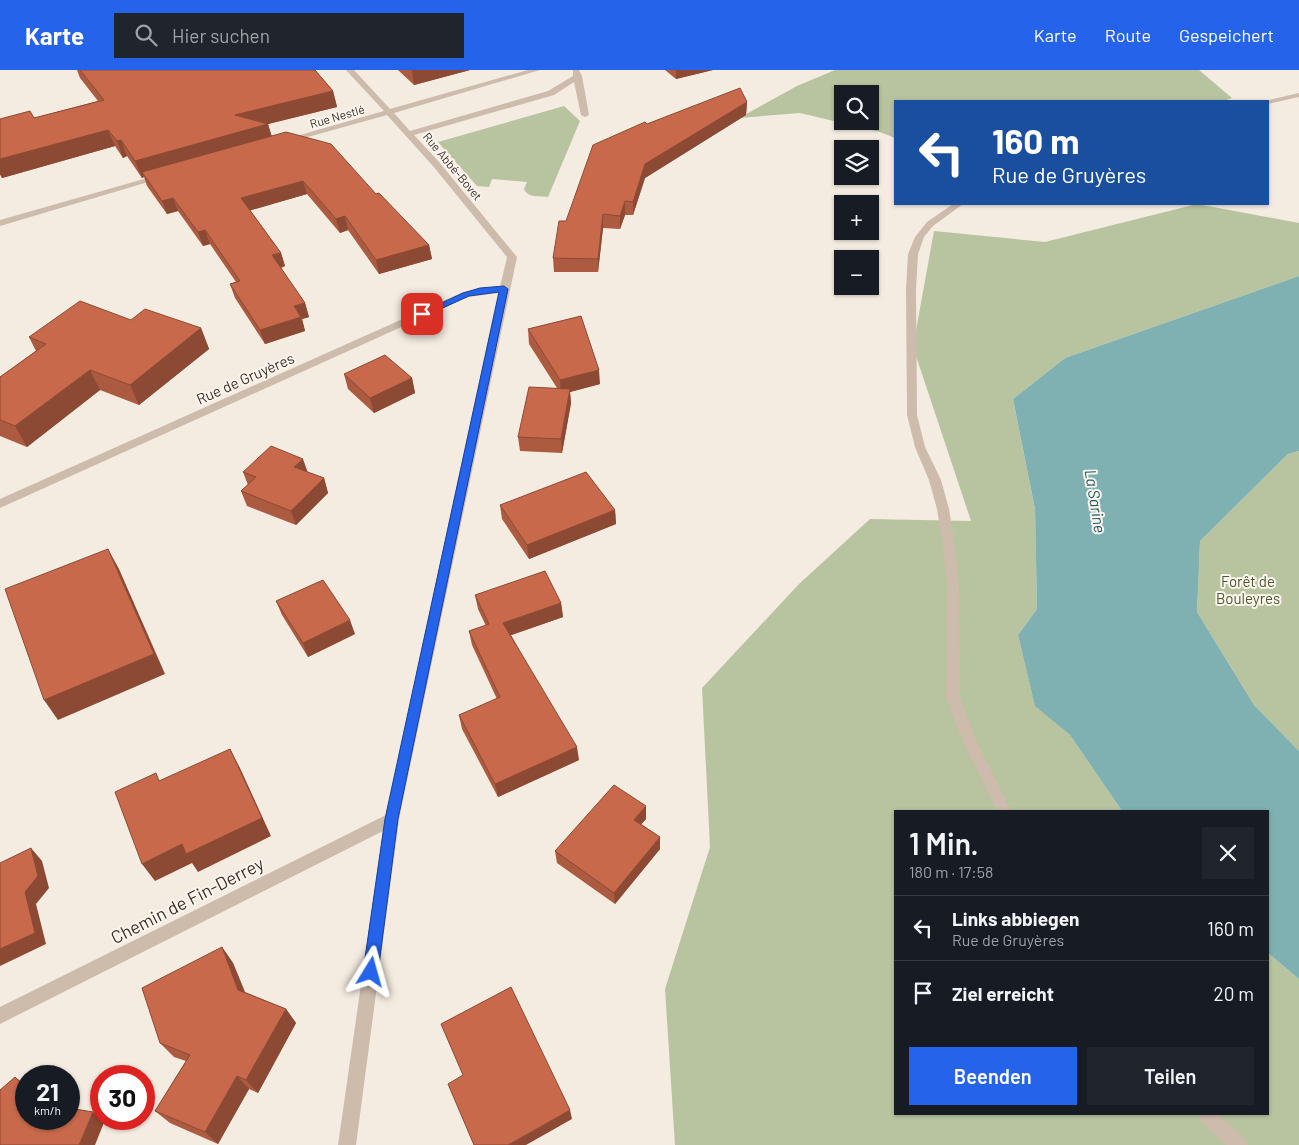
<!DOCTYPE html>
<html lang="de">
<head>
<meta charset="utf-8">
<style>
	:root { --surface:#171b24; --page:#20242c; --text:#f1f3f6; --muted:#9ea1a6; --line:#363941; --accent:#2563eb }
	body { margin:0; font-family:Barlow,sans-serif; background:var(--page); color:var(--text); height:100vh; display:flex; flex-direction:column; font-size:19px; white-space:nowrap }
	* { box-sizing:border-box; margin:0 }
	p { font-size:16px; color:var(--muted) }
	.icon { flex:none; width:28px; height:28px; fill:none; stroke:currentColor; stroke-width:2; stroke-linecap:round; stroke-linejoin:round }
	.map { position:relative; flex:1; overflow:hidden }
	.sheet { position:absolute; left:894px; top:740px; width:375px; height:305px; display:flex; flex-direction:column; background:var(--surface); border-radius:0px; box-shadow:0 1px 4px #0004 }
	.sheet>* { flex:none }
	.banner { position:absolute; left:894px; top:30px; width:375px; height:105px; border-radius:0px; box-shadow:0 1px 4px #0004; background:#1a4fa0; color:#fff; overflow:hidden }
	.controls { position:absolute; left:834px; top:15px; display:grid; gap:10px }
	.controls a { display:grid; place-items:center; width:45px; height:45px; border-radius:0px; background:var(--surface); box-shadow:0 1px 4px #0004; font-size:25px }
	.speed { position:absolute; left:15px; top:995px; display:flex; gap:10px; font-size:25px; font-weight:700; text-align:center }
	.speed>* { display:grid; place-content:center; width:65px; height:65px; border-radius:50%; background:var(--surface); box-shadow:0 1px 4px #0004; line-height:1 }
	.speed small { font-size:12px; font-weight:400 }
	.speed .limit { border:8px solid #d22; background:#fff; color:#111 }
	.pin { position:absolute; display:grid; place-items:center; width:42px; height:42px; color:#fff; margin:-21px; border-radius:10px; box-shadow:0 2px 8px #0006 }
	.me { position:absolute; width:55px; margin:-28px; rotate:8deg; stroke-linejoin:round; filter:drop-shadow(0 0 4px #0008) }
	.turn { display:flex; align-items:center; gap:18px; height:105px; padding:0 15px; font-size:22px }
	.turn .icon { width:65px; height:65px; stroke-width:2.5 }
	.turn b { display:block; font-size:35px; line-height:42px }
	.round { display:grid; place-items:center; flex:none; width:52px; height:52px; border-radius:0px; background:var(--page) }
	.head { display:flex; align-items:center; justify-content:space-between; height:85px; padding:0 15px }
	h1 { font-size:30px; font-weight:600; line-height:38px }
	.button { display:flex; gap:10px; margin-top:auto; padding:10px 15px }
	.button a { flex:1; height:58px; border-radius:0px; background:var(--accent); color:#fff; font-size:20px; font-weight:600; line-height:58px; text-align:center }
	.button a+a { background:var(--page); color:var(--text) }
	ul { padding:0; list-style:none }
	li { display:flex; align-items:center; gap:15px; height:65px; padding:0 15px; border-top:1px solid var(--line) }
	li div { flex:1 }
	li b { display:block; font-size:19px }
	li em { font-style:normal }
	header { display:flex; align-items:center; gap:30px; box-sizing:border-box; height:70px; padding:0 25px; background:var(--accent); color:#fff }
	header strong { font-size:24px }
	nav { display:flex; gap:28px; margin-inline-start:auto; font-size:18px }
	.search { width:350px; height:45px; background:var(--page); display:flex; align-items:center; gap:12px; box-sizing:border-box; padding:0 18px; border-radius:0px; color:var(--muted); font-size:19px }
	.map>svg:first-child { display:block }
	.green { fill:#b8c4a0; fill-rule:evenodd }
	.water { fill:#7fb0b2 }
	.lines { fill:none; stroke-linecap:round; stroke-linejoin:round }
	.minor { fill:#cdbbac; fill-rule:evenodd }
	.wall { fill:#ac5a40 }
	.shaded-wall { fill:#8c4a34 }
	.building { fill:#c8694b; stroke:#8c4a34 }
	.route { fill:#2563eb; stroke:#184099 }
	.labels { text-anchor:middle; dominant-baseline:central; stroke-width:4; stroke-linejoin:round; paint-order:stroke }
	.far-street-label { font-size:12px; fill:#3b302b; stroke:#fbf5ee }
	.street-label { font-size:15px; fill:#3b302b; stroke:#fbf5ee }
	.park-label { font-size:15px; fill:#4a5a2e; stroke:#fbf5ee }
	.water-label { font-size:16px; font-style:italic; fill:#1f5a5e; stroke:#fbf5ee }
	.near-street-label { font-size:18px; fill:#3b302b; stroke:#fbf5ee }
</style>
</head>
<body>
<header>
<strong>Karte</strong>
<div class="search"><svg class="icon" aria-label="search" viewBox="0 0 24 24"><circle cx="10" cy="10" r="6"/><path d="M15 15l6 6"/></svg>Hier suchen</div>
<nav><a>Karte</a><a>Route</a><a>Gespeichert</a></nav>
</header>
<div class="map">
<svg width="1299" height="1075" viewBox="0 0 1299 1075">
	<rect width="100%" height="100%" fill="#f4ebe1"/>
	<g class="green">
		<path d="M835,0H1199L1232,28L1224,31H895V68L880,62L800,43L739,48L797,16ZM842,24H870V51H842Z"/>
		<path d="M564,36L580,51L548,127C539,126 528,128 524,119L527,112L492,109L489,117L477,116L438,72Z"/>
		<polygon points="1197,134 1299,153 1299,206 1065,288 1013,329 1035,439 1037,539 1018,565 1035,635 1070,665 1122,741 895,741 895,1044 1268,1044 1268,883 1299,909 1299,1075 675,1075 665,919 710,777 702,618 799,514 870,449 971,451 913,277 934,161 1045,172"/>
		<polygon points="1299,381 1299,681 1254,635 1197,542 1200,471 1288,384"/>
	</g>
	<polygon class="water" points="1299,206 1299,381 1288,384 1200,471 1197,542 1254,635 1299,681 1299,909 1268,883 1268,741 1122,741 1070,665 1035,636 1018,565 1037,539 1035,439 1013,329 1065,288"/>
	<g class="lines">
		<g class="minor">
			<polygon points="346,0 354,0 390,39 528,0 540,0 394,43 410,61 548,21 573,6 573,0 579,0 582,6 589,45 585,47 581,45 574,12 554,25 414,65 439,92 517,187 399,749 356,1075 338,1075 383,761 0,954 0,937 386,745 498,223 468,227 0,438 0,429 463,222 500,217 507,187 433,96 387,45 286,73 286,69 384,41"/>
			<polygon points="1299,23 1299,27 1268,34 1268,31 1265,31"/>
			<polygon points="158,105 165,107 0,156 0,150"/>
			<polygon points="953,134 963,134 933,156 924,167 918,184 916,219 917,345 925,377 941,410 949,439 955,476 959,514 960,628 977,672 1011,741 997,741 963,672 946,628 947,514 943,476 937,439 929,410 915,377 907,345 906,219 908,184 915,167 927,152"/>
			<polygon points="1197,1044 1218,1044 1245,1069 1248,1075 1226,1075 1200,1050"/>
		</g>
	</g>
	<g class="wall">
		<polygon points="77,0 315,0 333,21 337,37 268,54 271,66 376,124 429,175 432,189 379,204 348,160 340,163 307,124 250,140 281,183 285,196 281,198 305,233 309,247 302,249 305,261 265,274 235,228 230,214 236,212 210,174 203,176 178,141 167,144 147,116 144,107 142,108 127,86 123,88 115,76 2,108 0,104 0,49 34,48 98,31 80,8"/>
		<polygon points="398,0 470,0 414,15"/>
		<polygon points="665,0 713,0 676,9"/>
		<polygon points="747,32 746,45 645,108 633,145 625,145 620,159 603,158 598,202 554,202 553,188 566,151 647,54"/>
		<polygon points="131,250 201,258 209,279 139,335 100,320 27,377 0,366 0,307 36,281 29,267"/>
		<polygon points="528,259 600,314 570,322 571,333 562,383 520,381 518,367 557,318 529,274"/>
		<polygon points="344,304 412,308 415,323 374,343 348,319"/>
		<polygon points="243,402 308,402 324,408 328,423 296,455 247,436 241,421 248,415"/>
		<polygon points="500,435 615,440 616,454 529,489 502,449"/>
		<polygon points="475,525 561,533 563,547 511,565 579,690 498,727 462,659 459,645 497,629 472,575 469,561 486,556 478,539"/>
		<polygon points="276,531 355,564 308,587 282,545"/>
		<polygon points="646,736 646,749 641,754 660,767 660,779 615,834 557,793 555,781"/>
		<polygon points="222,877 233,893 245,922 286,939 296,953 258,1023 249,1019 218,1074 170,1053 155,1041 186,991 174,987 160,973"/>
	</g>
	<g class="shaded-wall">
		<polygon points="412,0 470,0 414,15"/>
		<polygon points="676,0 713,0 676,9"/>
		<polygon points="333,21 337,37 268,54 273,70 142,102 144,107 142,108 135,91 235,45"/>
		<polygon points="747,32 746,45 645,108 633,145 633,132 645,94"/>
		<polygon points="108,60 115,76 2,108 0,104 0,89"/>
		<polygon points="121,70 127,86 123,88 117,71"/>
		<polygon points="303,111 307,124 245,142 241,128"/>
		<polygon points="173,128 178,141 167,144 162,131"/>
		<polygon points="625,131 625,145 620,159 620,146"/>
		<polygon points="603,144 603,158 598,202 598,189"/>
		<polygon points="345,146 348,160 340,163 336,149"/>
		<polygon points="205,160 210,174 203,176 198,162"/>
		<polygon points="429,175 432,189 379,204 376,190"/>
		<polygon points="281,183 285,196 276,199 272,185"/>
		<polygon points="305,233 309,247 302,249 305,261 265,274 260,260 294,236"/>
		<polygon points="201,258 209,279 139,335 130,315"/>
		<polygon points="90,300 100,320 27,377 15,356"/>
		<polygon points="599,300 600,314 570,322 571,333 562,383 561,369 561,325 560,310"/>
		<polygon points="412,308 415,323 374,343 370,328"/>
		<polygon points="303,389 308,403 294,397"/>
		<polygon points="324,408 328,423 296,455 291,441"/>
		<polygon points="615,440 616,454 529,489 527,475"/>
		<polygon points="108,479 119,499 165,604 58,650 44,630"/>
		<polygon points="561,533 563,547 506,567 503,553"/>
		<polygon points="350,550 355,564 308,587 303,573"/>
		<polygon points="577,677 579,690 498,727 495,714"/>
		<polygon points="230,679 240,698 271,766 198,802 192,793 155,811 142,794"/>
		<polygon points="646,736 646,749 634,762 634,750"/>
		<polygon points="660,767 660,779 615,834 614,823"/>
		<polygon points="31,778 42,791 49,818 36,834 46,874 0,896 0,879 25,822"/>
		<polygon points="222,877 233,893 250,935 238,920"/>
		<polygon points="286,939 296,953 258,1023 246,1010"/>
		<polygon points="237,1006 249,1019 218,1074 205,1062"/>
		<polygon points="15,1007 26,1015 26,1019"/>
		<polygon points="570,1040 572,1049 526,1075 508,1075"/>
		<polygon points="93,1042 101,1048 101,1049 105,1050 95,1075 79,1075"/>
	</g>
	<g class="building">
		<polygon points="80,0 315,0 333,21 235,45 268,54 135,91 121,70 117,71 108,60 0,89 0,49 30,41 34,48 104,30"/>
		<polygon points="740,18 747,32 645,94 633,132 625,131 620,146 603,144 598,189 553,188 559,151 566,151 593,75 645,52 647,54"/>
		<polygon points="286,62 331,74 376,124 379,123 429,175 376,190 345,146 336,149 303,111 241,128 281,183 272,185 305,233 294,236 301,247 260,260 230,214 240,211 205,160 198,162 173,128 162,131 142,102"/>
		<polygon points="80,231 131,250 145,239 201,258 130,315 90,300 15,356 0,350 0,307 46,274 29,267"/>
		<polygon points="581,246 599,300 560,310 528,259"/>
		<polygon points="385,285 412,308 370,328 344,304"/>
		<polygon points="529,317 570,319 561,369 518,367"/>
		<polygon points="271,376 303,389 294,397 324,408 291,441 241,421 256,407 243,402"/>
		<polygon points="586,402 615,440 527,475 500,435"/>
		<polygon points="108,479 154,584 44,630 5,519"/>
		<polygon points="545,501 561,533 503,553 577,677 495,714 459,645 500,627 469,561 489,554 475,525"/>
		<polygon points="323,510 350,550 303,573 276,531"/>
		<polygon points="230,679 262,748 186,784 182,774 142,794 115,722 156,703 159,711"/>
		<polygon points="614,715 646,736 634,750 660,767 614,823 555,781"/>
		<polygon points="31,778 38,806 25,822 35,863 0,879 0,793"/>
		<polygon points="222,877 238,920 286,939 246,1010 237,1006 205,1062 155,1041 190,985 160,973 142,918"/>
		<polygon points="511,917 570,1040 508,1075 474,1075 448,1014 463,1005 441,954"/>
		<polygon points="15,1007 26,1019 26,1049 69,1049 69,1038 93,1042 79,1075 0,1075 0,1020"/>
	</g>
	<polygon class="route" points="504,216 508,219 398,749 378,902 376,908 371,910 366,908 363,902 385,749 499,222 469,226 425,246 422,247 418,244 463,223 480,218"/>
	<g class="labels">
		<g class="far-street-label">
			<text transform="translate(337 46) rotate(-16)">Rue Nestlé</text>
			<text transform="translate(453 96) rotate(50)">Rue Abbé-Bovet</text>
		</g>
		<g class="street-label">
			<text transform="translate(245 308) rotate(-24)">Rue de Gruyères</text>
		</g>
		<g class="park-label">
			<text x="1248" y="511">Forêt de<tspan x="1248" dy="17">Bouleyres</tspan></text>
		</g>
		<g class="water-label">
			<text transform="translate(1096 431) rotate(81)">La Sarine</text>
		</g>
		<g class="near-street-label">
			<text transform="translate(187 830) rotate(-27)">Chemin de Fin-Derrey</text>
		</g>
	</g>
</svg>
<div class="controls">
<a><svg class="icon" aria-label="search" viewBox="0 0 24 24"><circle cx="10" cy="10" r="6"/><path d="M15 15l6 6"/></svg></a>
<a><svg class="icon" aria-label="layers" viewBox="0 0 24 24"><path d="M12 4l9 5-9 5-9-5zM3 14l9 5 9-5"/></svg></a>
<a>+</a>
<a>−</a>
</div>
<div class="speed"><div>21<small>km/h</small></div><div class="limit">30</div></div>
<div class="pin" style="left:422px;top:244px;background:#d93025"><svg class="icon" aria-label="arrive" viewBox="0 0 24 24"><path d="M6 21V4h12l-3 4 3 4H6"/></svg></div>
<svg class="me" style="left:371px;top:902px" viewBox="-20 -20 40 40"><path d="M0-17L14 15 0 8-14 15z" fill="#2563eb" stroke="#fff" stroke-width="4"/></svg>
<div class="banner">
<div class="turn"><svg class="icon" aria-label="left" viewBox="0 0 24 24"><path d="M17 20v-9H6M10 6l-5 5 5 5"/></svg><div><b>160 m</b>Rue de Gruyères</div></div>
</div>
<section class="sheet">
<div class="head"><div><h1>1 Min.</h1><p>180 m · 17:58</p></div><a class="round"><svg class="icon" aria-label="close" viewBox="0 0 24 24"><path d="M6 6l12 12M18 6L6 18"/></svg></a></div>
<ul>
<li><svg class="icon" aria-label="left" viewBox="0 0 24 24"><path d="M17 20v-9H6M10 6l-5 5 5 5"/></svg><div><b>Links abbiegen</b><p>Rue de Gruyères</p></div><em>160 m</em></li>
<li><svg class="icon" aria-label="arrive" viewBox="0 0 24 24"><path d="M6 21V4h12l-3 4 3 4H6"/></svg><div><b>Ziel erreicht</b></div><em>20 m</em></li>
</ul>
<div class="button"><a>Beenden</a><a>Teilen</a></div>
</section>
</div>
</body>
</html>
